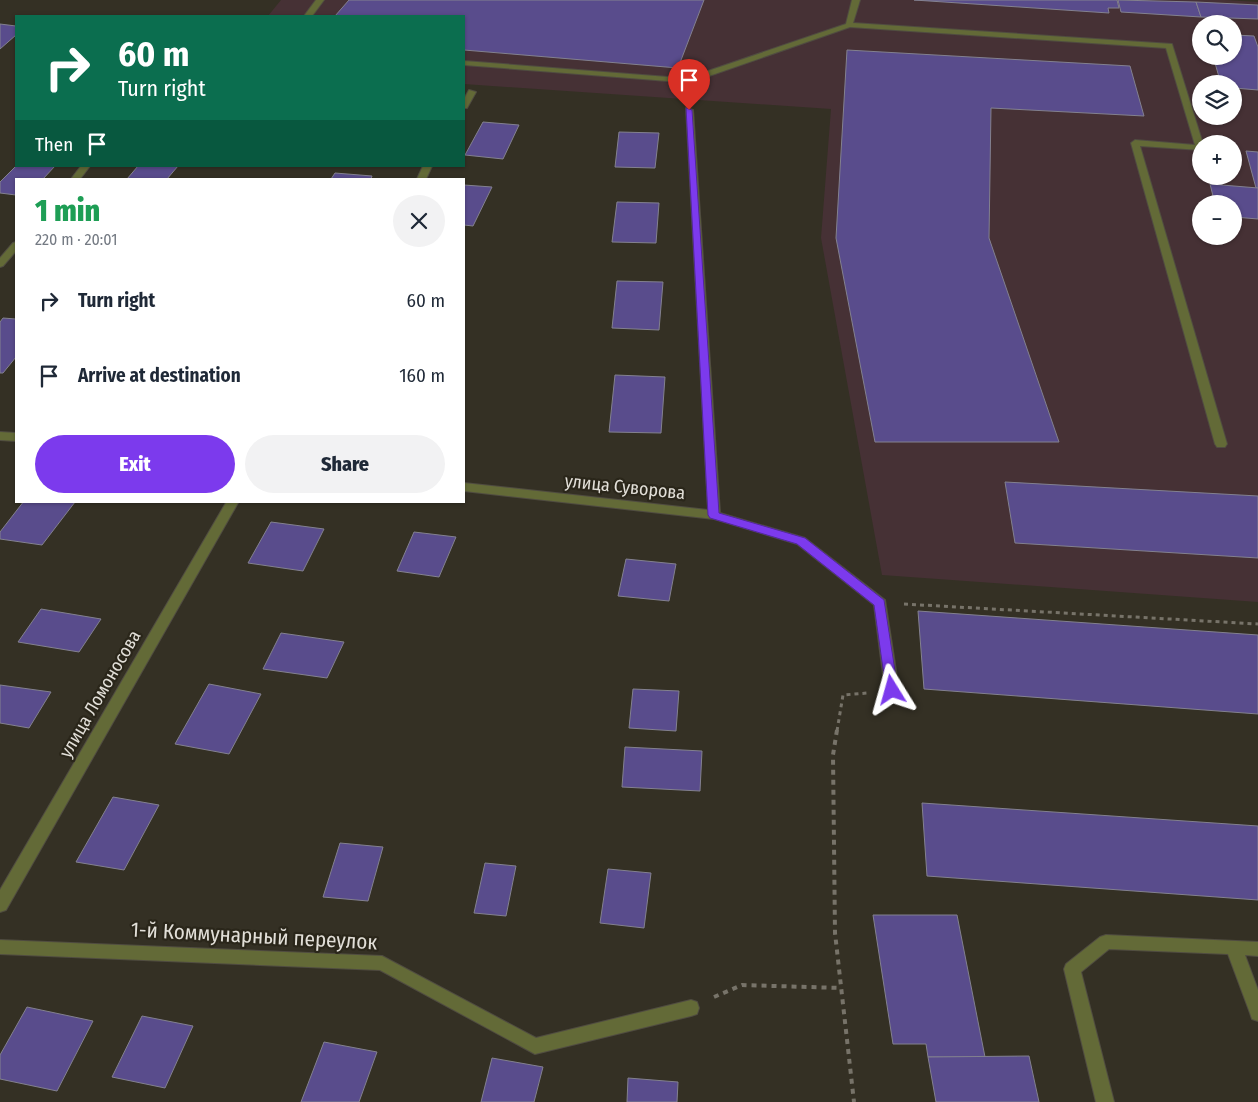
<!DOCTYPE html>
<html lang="en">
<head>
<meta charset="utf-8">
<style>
	:root { --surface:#fff; --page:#f2f2f3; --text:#1f2937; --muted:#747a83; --accent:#7c3aed }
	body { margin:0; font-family:"Fira Sans Condensed",sans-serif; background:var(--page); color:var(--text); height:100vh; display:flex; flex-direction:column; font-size:19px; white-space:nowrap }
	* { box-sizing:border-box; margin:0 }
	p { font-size:16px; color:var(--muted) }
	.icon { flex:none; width:28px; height:28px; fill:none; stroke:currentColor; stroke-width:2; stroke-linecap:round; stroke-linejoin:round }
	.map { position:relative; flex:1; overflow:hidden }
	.side { position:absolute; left:15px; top:178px; width:450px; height:325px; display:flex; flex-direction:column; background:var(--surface); border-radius:0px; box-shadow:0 1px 4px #0004 }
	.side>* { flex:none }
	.banner { position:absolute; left:15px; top:15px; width:450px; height:152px; border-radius:0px; box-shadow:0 1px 4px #0004; background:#0b6e4f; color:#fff; overflow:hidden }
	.tools { position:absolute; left:1192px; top:15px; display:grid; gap:10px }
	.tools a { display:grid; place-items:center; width:50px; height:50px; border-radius:50%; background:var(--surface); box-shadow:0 1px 4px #0004; font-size:25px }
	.pin { position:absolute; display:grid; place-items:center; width:42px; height:42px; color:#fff; margin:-51px -21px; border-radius:50% 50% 50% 0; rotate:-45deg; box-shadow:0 0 5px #0007 }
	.pin .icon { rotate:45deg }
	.me { position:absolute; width:55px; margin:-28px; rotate:352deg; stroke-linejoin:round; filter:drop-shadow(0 0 4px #0008) }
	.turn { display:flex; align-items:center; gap:18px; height:105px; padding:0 20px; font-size:22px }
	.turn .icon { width:65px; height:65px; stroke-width:2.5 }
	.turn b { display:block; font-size:35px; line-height:42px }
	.then { display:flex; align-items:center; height:48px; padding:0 20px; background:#0003; gap:10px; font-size:19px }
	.round { display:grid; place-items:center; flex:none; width:52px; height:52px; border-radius:26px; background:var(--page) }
	.headline { display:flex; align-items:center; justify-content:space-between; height:85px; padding:0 20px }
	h1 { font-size:30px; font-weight:800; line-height:38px; color:#1e9e55 }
	.primary-button { display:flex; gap:10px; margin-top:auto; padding:10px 20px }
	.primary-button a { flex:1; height:58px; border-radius:30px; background:var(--accent); color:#fff; font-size:20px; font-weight:800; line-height:58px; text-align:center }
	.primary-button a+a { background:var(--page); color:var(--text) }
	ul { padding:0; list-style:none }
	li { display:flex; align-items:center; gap:15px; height:75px; padding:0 20px }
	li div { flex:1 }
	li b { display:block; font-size:19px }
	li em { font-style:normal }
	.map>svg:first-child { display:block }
	.industrial { fill:#463135; fill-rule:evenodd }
	.building { fill:#594c8c; stroke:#83818f }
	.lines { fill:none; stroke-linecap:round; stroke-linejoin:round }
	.minor-casing { stroke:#504c41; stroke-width:2 }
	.path-far1 { stroke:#777369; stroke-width:3; stroke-dasharray:4 4; stroke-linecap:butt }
	.path { stroke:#777369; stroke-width:4; stroke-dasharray:5 5; stroke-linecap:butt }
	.minor { fill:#636a37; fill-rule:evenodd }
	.route { fill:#7c3aed; stroke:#51269a }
	.labels { text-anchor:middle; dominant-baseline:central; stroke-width:4.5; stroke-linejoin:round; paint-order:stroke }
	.street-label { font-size:18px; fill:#e2dfd8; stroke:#2a261a }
	.near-street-label { font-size:21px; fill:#e2dfd8; stroke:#2a261a }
</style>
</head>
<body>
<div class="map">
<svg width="1258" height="1102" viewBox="0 0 1258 1102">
	<rect width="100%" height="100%" fill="#343024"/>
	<path class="industrial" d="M281,0H1225L1258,2V602L882,575L821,238L831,109L464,84V16H268ZM1201,24H1234V56H1201ZM1201,84H1234V116H1201ZM1201,144H1234V176H1201ZM1201,204H1234V236H1201Z"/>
	<g class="building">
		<polygon points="349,0 704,0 678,68 464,50 464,16 335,16"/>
		<polygon points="914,0 1117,0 1119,8 1108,8 1109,13"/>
		<polygon points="1118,0 1196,2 1201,17 1121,12"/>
		<polygon points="1196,2 1258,5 1258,19 1201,17"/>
		<polygon points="0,24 16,26 16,35 0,49"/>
		<polygon points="1234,35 1254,36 1258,47 1258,90 1234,88 1234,84 1221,84 1213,56 1234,56"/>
		<polygon points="847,50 1130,66 1144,116 991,108 989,238 1059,442 875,442 836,238"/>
		<polygon points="483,122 519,125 503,159 465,155"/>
		<polygon points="619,132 659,133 655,168 615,167"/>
		<polygon points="1246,151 1258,152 1258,188 1256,188"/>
		<polygon points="16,166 55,166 43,179 16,179 16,195 0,193 0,182"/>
		<polygon points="138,166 178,166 167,179 127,179"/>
		<polygon points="335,173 372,176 371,179 331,179"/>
		<polygon points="1210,184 1258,188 1258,219 1234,217 1234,204 1215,204"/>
		<polygon points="464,185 492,187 473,226 464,225"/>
		<polygon points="617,202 659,203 656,243 612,242"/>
		<polygon points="617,281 663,282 659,330 612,328"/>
		<polygon points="3,318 16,319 16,357 3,373 0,373 0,322"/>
		<polygon points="615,375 665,377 661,433 609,432"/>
		<polygon points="1005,482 1258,496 1258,558 1015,543"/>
		<polygon points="24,501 71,501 75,502 42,545 0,539 0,532"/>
		<polygon points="271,522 324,529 303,571 248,563"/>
		<polygon points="414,532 456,537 439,577 397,571"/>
		<polygon points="626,559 676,564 669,601 618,596"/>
		<polygon points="41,609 101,619 79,652 18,642"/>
		<polygon points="918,611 1258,635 1258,714 924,689"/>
		<polygon points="281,633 344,642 327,678 263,669"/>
		<polygon points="209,684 261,694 229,754 175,744"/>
		<polygon points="0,685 51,692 29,728 0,723"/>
		<polygon points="633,689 679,691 676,731 629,728"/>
		<polygon points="625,747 702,751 700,791 622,787"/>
		<polygon points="113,797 159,805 124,870 76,862"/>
		<polygon points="922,803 1258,826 1258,900 927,876"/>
		<polygon points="340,843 383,847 368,901 323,897"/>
		<polygon points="485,863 516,866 506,916 474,913"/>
		<polygon points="608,869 651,873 644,928 600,923"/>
		<polygon points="873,915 957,915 985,1057 928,1057 926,1044 893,1044"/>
		<polygon points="27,1007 93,1021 57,1091 0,1079 0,1055"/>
		<polygon points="142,1016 193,1026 165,1088 112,1077"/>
		<polygon points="324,1042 377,1052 359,1102 301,1102"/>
		<polygon points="1029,1056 1039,1102 936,1102 928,1057"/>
		<polygon points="492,1058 543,1067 534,1102 481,1102"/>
		<polygon points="628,1078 678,1082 677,1102 627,1102"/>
	</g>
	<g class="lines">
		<defs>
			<g id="minor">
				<polygon points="316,0 324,0 312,16 304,16"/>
				<polygon points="852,0 860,0 853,23 1172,44 1203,144 1201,144 1201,150 1140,146 1227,444 1225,447 1217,447 1215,444 1131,143 1135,140 1195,145 1166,48 850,27 709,76 668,81 464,65 464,61 668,77 705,72 846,24"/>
				<polygon points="469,90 476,92 467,108 464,108 464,99"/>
				<polygon points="686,108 693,110 720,513 805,538 885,600 899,690 897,694 892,695 887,694 885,690 874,605 797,544 714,519 464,491 464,483 708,510"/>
				<polygon points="81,166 90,166 80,179 71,179"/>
				<polygon points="423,166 432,166 426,179 417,179"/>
				<polygon points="16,242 16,251 3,266 0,267 0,258 13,243"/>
				<polygon points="0,432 16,433 16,441 0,440"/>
				<polygon points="227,501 239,501 6,910 0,912 0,890"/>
				<polygon points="1106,935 1258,942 1258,956 1245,955 1258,990 1258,1021 1252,1019 1250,1013 1228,954 1109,949 1081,972 1114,1102 1096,1102 1064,969 1066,964 1100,937"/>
				<polygon points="0,940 382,956 536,1038 691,1000 697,1002 699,1008 697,1014 691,1016 535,1054 380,970 0,954"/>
			</g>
		</defs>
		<use href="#minor" class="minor-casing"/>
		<g class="path-far1">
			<polyline points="904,604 1258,624"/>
			<polyline points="837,731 843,695 867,693"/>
		</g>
		<g class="path">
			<polyline points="837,730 833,755 835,933 854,1102"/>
			<polyline points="714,997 742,985 841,988"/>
		</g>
		<use href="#minor" class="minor"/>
	</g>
	<polygon class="route" points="686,108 692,110 719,513 805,538 884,600 898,690 896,693 888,693 886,690 874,605 797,544 710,518 708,515"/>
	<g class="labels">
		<g class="street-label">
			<text transform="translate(625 487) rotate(6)">улица Суворова</text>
			<text transform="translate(100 694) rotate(-60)">улица Ломоносова</text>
		</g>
		<g class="near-street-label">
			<text transform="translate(254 936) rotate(3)">1-й Коммунарный переулок</text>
		</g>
	</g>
</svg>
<div class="tools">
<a><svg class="icon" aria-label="search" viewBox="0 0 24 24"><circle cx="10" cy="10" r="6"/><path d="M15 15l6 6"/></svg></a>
<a><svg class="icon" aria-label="layers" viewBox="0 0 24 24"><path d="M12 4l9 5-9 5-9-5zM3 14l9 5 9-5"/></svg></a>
<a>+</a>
<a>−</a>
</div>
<div class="pin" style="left:689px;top:110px;background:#d93025"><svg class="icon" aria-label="arrive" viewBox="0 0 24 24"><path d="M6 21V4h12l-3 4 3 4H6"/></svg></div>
<svg class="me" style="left:892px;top:690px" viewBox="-20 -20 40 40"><path d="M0-17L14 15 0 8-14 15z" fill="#7c3aed" stroke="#fff" stroke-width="4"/></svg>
<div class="banner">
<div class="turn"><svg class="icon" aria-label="right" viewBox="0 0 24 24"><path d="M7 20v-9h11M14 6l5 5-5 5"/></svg><div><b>60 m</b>Turn right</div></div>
<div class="then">Then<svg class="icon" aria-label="arrive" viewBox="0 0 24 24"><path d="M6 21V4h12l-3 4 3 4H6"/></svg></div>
</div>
<section class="side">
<div class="headline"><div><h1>1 min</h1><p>220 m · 20:01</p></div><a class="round"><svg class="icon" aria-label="close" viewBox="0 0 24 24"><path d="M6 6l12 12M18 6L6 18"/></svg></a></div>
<ul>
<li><svg class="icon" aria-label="right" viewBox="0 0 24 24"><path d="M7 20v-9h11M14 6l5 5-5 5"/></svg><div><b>Turn right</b></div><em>60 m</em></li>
<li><svg class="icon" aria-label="arrive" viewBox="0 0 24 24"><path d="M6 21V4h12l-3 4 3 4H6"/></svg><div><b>Arrive at destination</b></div><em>160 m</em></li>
</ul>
<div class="primary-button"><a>Exit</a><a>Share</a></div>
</section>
</div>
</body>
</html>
